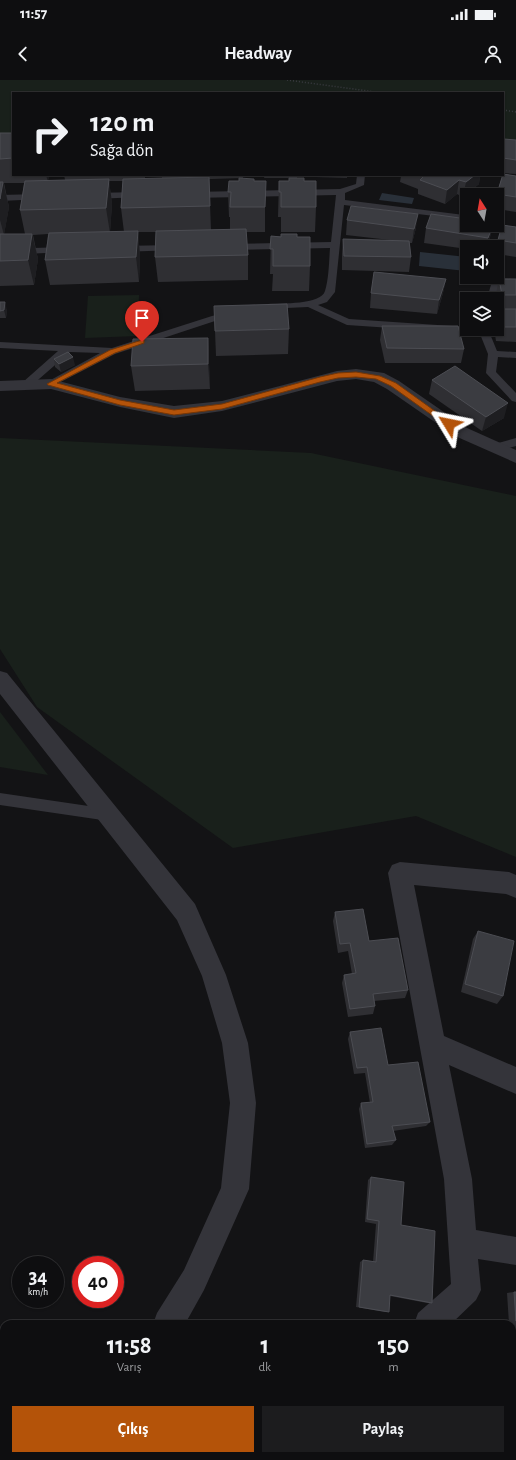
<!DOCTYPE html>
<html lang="tr">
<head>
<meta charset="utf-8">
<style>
	:root { --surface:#0e0e10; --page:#1c1c1e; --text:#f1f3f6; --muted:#9b9c9f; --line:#2e2e30; --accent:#b45309 }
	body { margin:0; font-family:"Alegreya Sans",sans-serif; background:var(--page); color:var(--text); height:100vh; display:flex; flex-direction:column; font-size:15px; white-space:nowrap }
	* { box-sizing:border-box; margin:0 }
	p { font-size:13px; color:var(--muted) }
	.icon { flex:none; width:22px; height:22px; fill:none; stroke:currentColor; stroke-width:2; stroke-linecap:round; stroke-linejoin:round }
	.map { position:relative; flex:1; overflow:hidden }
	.side { position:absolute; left:0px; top:1240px; width:516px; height:140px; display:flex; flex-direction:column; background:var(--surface); border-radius:12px 12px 0 0; box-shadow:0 1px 3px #0004,0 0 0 1px var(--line) }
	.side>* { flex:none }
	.top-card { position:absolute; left:12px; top:12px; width:492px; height:84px; border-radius:0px; box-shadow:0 1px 3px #0004,0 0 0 1px var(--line); background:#0e0e10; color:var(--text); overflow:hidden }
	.needle { width:26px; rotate:349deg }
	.tools { position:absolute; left:460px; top:108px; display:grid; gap:8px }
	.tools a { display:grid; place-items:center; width:44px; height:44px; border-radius:0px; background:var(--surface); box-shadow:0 1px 3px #0004,0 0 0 1px var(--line); font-size:20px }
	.speed { position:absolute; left:12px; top:1176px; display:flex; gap:8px; font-size:20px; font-weight:700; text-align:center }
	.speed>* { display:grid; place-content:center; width:52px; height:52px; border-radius:50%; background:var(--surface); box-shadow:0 1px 3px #0004,0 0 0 1px var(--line); line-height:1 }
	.speed small { font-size:10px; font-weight:400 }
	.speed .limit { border:6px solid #d22; background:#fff; color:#111 }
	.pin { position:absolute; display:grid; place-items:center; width:34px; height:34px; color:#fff; margin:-41px -17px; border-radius:50% 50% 50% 0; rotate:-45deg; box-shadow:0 0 4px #0007 }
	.pin .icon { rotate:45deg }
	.me { position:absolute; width:44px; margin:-22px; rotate:305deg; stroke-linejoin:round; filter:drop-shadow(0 0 3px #0008) }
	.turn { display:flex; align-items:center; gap:14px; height:84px; padding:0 12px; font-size:18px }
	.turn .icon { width:52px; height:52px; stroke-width:2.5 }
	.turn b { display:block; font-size:28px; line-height:34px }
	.eta { display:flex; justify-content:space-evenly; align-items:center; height:68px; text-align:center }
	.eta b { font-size:24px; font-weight:600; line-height:28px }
	.primary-button { display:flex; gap:8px; margin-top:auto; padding:8px 12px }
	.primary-button a { flex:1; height:46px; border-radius:0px; background:var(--accent); color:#fff; font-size:16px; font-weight:600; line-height:46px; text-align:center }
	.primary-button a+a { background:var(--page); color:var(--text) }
	.status { display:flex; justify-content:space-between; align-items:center; height:28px; padding:0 20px; background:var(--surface); direction:ltr }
	.status svg { height:11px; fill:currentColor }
	header { display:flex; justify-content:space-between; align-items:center; height:52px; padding:0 12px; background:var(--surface); font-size:18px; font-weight:600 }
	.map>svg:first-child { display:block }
	.green { fill:#19201b }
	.water { fill:#293039 }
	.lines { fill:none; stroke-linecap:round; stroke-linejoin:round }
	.path { stroke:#3a3b41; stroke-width:1.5; stroke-dasharray:1 2; stroke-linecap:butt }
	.service { fill:#34343a; fill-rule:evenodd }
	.minor { fill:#34343a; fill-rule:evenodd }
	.tertiary { fill:#34343a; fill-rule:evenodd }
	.wall { fill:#2f2f33; fill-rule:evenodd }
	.shaded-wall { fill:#1e1e21 }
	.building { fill:#3b3c41; stroke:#4c4d53 }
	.route { fill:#b45309; stroke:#753606 }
</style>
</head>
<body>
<div class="status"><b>11:57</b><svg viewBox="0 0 49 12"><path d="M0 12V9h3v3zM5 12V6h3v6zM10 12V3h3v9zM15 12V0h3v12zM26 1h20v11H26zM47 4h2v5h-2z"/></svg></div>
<header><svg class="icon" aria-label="back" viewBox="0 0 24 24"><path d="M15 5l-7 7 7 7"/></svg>Headway<svg class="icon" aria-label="person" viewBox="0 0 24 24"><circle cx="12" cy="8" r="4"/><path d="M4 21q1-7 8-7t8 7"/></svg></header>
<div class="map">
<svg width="516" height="1380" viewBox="0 0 516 1380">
	<rect width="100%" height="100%" fill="#131315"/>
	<g class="green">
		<polygon points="0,0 516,0 516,60 503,59 503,13 13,13 13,55 0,55"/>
		<polygon points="139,215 138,256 85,258 88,216"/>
		<polygon points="0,358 311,373 516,416 516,777 416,736 233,768 37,627 0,569"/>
		<polygon points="0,632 48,695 0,687"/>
	</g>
	<g class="water">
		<polygon points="382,113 414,118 412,124 379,120"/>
		<polygon points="420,172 467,177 466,191 419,186"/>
	</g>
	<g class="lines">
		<g class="path">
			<polyline points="287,0 383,13"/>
			<polyline points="503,30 516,32"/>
		</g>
		<g class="service">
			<path d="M357,95H365L364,105L345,113V120L464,135L467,136V140L344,125L335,212L327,222L318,225L349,239L467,247V249H488L497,271L516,272V278L498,277L496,292L516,313V322L512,321L486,293L488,274L480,254L347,245L308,227L265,229L263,227L268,224C281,223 321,225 325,211C329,198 329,181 330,168L228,170L223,167L228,164L331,162L336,115L190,118L186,115L190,112L340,109L356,104Z"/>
			<polygon points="140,112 144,115 143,117 92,119 88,116 92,113"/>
			<polygon points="40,114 43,115 44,117 43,119 0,121 0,115"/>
			<polygon points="174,165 179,168 177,170 120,172 115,169 120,166"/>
			<polygon points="66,167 69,168 71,170 69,172 0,175 0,169"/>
			<polygon points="497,198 516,199 516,205 501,204 497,219 487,219 492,201"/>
			<polygon points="232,231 235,232 237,234 235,236 218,240 115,274 51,307 47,306 46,304 47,302 100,273 70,272 31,306 23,306 22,304 23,302 58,271 0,268 0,262 112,268 212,236"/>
			<polygon points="516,358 516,366 495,372 491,371 489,368 491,365"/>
			<polygon points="0,713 109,729 114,731 116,735 114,739 109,741 0,725"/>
		</g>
		<g class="minor">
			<polygon points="400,782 509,792 516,795 516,818 506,814 414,805 444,956 516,987 516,1014 449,985 472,1099 476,1150 516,1157 516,1185 478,1179 481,1210 476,1220 451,1244 414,1244 418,1233 451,1204 444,1099 388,793 392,785"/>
			<polygon points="246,1376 283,1376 281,1380 244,1380"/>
		</g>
		<g class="tertiary">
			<polygon points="356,289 384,293 399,301 467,348 516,370 516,383 455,356 387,309 374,302 356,299 337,301 222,331 174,338 120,327 51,309 0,311 0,301 51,299 120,317 174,326 222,321 337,291"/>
			<polygon points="0,591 7,593 195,824 226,895 248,963 256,1023 249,1109 204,1210 185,1244 153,1244 157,1233 184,1190 221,1108 230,1023 222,963 202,896 177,840 0,614"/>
			<polygon points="70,1376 103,1376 101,1380 68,1380"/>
		</g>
	</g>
	<g class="wall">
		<path d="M0,53H13V95H49L48,101L65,100L64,95H145V99L162,98V95H243V98L209,99L211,150L230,149V137H229L228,112L254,101L265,126V152H246L248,175V200L158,202L155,177L156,152H138L140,176L139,202L50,205L45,180L48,154L33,155L38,179L34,205L0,206ZM109,101H123L121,128L124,152H110L112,124ZM4,103H24L20,130L25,154H4L9,127Z"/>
		<polygon points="516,60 516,94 503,93 503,65"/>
		<polygon points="503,94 516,96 516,132 497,129 497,115 496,115"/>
		<polygon points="265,95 297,95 297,98 304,101 316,127 315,152 281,152 281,137 278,137 279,101 289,101 289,98 264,98"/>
		<polygon points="314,95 347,95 347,98 314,97"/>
		<polygon points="398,95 480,95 479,104 463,117 457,114 445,124 418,114 418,109 400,102 401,96"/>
		<polygon points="347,140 416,148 412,163 410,163 411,177 409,192 342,190 342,174 343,159 390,160 346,155"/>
		<polygon points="493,145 490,157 487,167 467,167 467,169 424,163 426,148"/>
		<polygon points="502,145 516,147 516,177 497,174 497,167"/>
		<polygon points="271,156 297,157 310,186 309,211 272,211 273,194 270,194"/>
		<polygon points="446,199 443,213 437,234 370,228 371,213"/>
		<polygon points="499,199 516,199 516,262 496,261 494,249 497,249 497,229 499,229 496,214"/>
		<polygon points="0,222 7,230 6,238 0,238"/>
		<polygon points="382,246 464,269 461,283 385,283 380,260"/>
		<polygon points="289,249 288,274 216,276 215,251"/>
		<polygon points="208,258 209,283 210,309 135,311 131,286"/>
		<polygon points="54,279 75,285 61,292 55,287"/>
		<polygon points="432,300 504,338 482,351 429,314"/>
		<polygon points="335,832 369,861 408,910 405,918 374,921 375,926 373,934 348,937 342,903 344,895 352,894 348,871 338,873 333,841"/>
		<polygon points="478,851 503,916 497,924 461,912 473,859"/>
		<polygon points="350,952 388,985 430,1042 426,1046 393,1051 396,1060 392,1065 365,1068 359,1029 361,1023 370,1023 365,993 354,994 348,959"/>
		<polygon points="371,1097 401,1145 432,1223 427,1223 390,1216 389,1232 385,1232 356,1227 360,1182 363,1180 373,1182 376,1144 365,1142 368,1100"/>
		<polygon points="514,1212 516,1212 516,1302 514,1301 512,1278 512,1244 509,1244 507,1213"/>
	</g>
	<g class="shaded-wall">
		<polygon points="46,95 49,95 48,102"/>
		<polygon points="475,95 480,95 479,104 463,117 466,102"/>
		<polygon points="109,99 112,124 110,153 106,128"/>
		<polygon points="459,100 457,114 445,124 447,110"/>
		<polygon points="3,102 9,127 4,155 0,140 0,119"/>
		<polygon points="418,134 416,148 412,163 414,149"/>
		<polygon points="493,145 490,157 487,167 486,167 488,158"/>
		<polygon points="138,151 140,176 139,202 136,177"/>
		<polygon points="32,154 38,179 34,205 28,180"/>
		<polygon points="446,199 443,213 437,234 439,220"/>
		<polygon points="5,222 7,230 6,238 4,230"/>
		<polygon points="208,258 209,283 210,309 208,284"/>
		<polygon points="73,277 75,285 61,292 59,284"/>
		<polygon points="508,323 504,338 482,351 486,337"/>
	</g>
	<g class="building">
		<polygon points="0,53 13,53 13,78 0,79"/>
		<polygon points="504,59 516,60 516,80 503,78 503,66"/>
		<polygon points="503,94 516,96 516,117 497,114"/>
		<polygon points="421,95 475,95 466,102 459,100 447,110 420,100 424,96"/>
		<polygon points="209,97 210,126 121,128 123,99"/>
		<polygon points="239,98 254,99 254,101 266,101 265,127 230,127 231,112 228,112 229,101 239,101"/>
		<polygon points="289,98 304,98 304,101 316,101 316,127 281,127 281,112 279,112 279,101 289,101"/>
		<polygon points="109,99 106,128 20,130 25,101"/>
		<polygon points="0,102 3,102 0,119"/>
		<polygon points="351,126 418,134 414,149 347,140"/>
		<polygon points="431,134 467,139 467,145 493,145 488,158 426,148"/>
		<polygon points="502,145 516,147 516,163 498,160"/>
		<polygon points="246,149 248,175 155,177 156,151"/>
		<polygon points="138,151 136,177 45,180 49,153"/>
		<polygon points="0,154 32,154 28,180 0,181"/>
		<polygon points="281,154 297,154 297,157 310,157 310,186 273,186 273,169 270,169 271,156 281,157"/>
		<polygon points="343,159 409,161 411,177 344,176"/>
		<polygon points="374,192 446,199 439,220 371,213"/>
		<polygon points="499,199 516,199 516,215 502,215"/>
		<polygon points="0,222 5,222 4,230 0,231"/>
		<polygon points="287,224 289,249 215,251 214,226"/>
		<polygon points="497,229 516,229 516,247 499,247"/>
		<polygon points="382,246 458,246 464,269 387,268"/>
		<polygon points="208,258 208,284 131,286 133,259"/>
		<polygon points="68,272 73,277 59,284 54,279"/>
		<polygon points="455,286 508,323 486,337 432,300"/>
		<polygon points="363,829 369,861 398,858 408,910 373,914 375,926 350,929 344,895 356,893 350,863 340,864 335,832"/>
		<polygon points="478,851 514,861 503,916 465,904"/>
		<polygon points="381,948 388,985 418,982 430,1042 392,1046 396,1060 367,1064 361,1023 373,1022 367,987 357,988 350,952"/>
		<polygon points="371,1097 404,1102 401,1145 435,1151 432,1223 390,1215 389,1232 359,1227 363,1180 376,1182 379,1141 367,1139"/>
		<polygon points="514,1212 516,1212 516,1241"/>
	</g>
	<polygon class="route" points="142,260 144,260 144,263 115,273 57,303 120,320 174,330 222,324 320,297 338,293 356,292 380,296 396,303 453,344 452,346 447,346 391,306 376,299 356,297 338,298 320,302 222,329 174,335 120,325 48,305 47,304 110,270"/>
</svg>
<div class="tools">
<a><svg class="needle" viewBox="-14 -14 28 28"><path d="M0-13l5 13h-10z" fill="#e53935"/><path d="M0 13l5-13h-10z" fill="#9b9c9f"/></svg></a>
<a><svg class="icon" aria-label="sound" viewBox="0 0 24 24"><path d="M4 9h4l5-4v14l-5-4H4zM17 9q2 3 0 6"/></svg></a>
<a><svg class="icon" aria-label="layers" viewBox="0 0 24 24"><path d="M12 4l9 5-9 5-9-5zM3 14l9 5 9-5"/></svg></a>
</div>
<div class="speed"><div>34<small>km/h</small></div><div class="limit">40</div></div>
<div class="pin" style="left:142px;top:262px;background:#d93025"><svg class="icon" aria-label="arrive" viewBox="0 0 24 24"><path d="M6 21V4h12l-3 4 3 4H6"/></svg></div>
<svg class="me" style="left:449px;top:344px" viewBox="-20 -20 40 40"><path d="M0-17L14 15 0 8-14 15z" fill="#b45309" stroke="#fff" stroke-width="4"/></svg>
<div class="top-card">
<div class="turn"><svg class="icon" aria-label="right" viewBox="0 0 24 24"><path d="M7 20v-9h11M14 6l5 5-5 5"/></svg><div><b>120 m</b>Sağa dön</div></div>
</div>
<section class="side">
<div class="eta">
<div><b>11:58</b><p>Varış</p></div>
<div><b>1</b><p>dk</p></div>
<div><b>150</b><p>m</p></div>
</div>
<div class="primary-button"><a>Çıkış</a><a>Paylaş</a></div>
</section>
</div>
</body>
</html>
